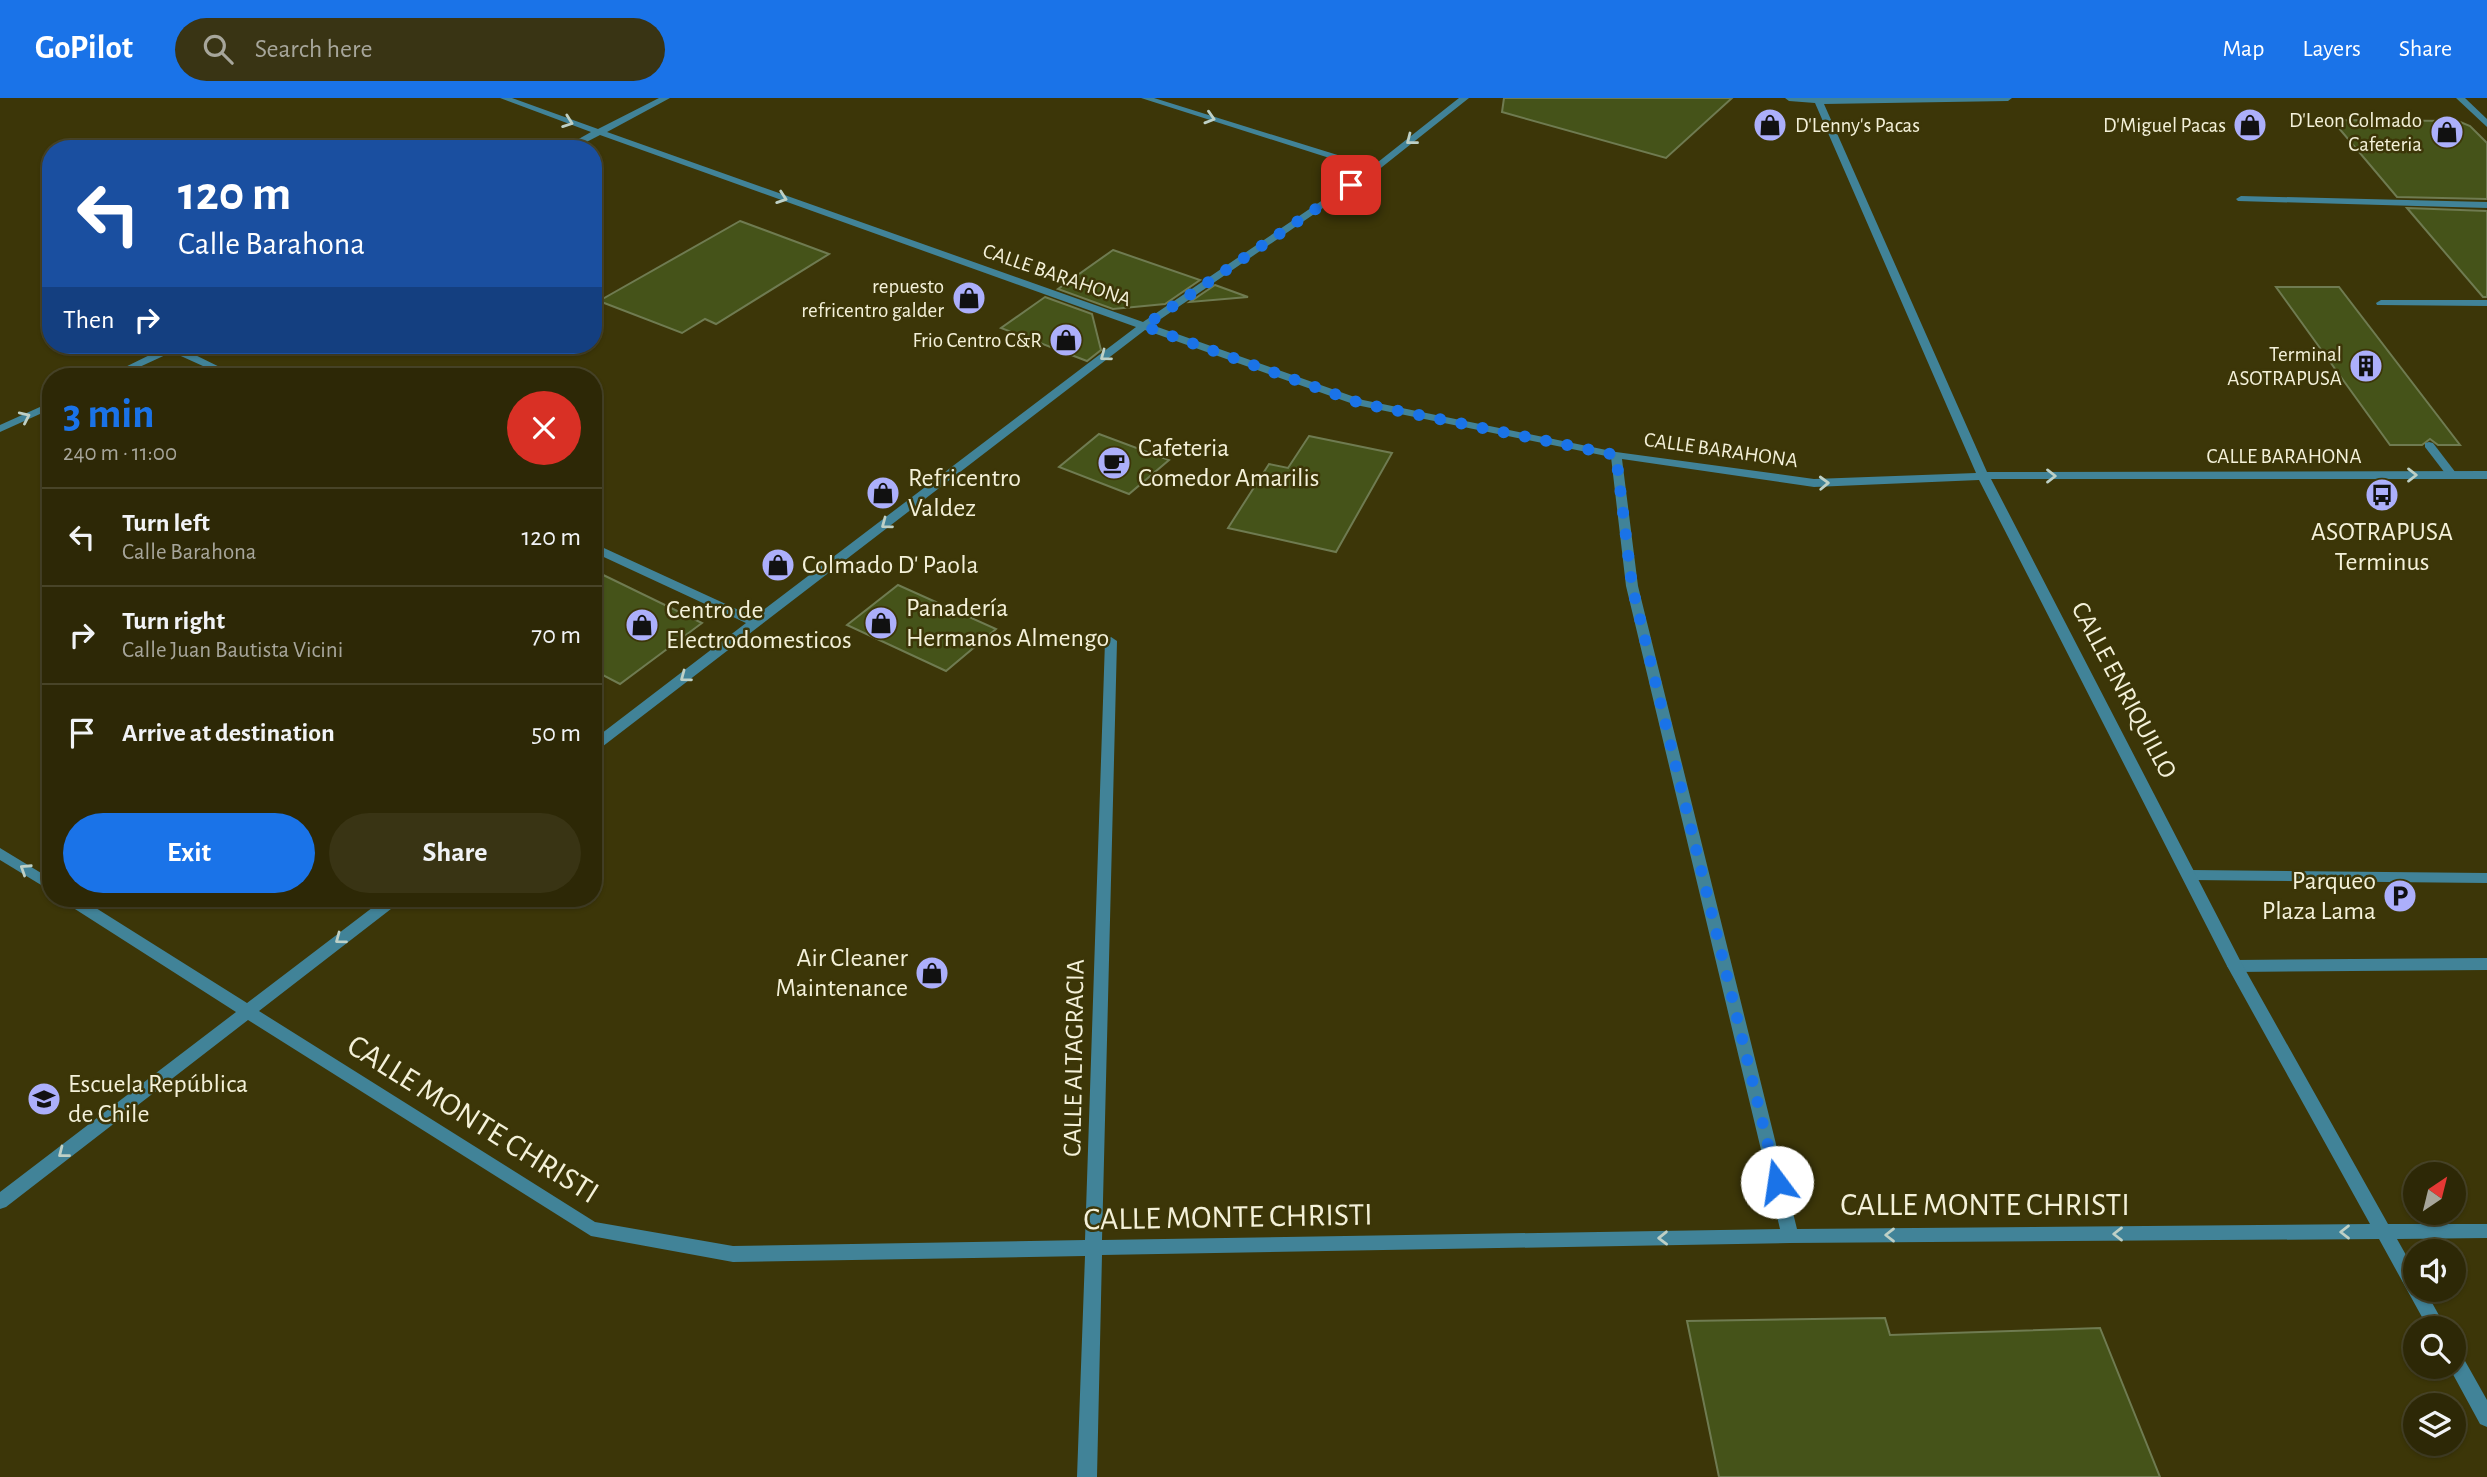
<!DOCTYPE html>
<html lang="en">
<head>
<meta charset="utf-8">
<style>
	:root { --surface:#2d2806; --page:#393414; --text:#f1f3f6; --muted:#a7a69b; --line:#484428; --accent:#1a73e8 }
	body { margin:0; font-family:"Alegreya Sans",sans-serif; background:var(--page); color:var(--text); height:100vh; display:flex; flex-direction:column; font-size:26px; white-space:nowrap }
	* { box-sizing:border-box; margin:0 }
	p { font-size:23px; color:var(--muted) }
	.icon { flex:none; width:38px; height:38px; fill:none; stroke:currentColor; stroke-width:2; stroke-linecap:round; stroke-linejoin:round }
	.map { position:relative; flex:1; overflow:hidden }
	.sheet { position:absolute; left:42px; top:270px; width:560px; height:539px; display:flex; flex-direction:column; background:var(--surface); border-radius:28px; box-shadow:0 2px 5px #0004,0 0 0 2px var(--line) }
	.sheet>* { flex:none }
	.top-card { position:absolute; left:42px; top:42px; width:560px; height:214px; border-radius:28px; box-shadow:0 2px 5px #0004,0 0 0 2px var(--line); background:#1a4fa0; color:#fff; overflow:hidden }
	.needle { width:46px; rotate:35deg }
	.buttons { position:absolute; left:2403px; top:1064px; display:grid; gap:14px }
	.buttons a { display:grid; place-items:center; width:63px; height:63px; border-radius:50%; background:var(--surface); box-shadow:0 2px 5px #0004,0 0 0 2px var(--line); font-size:35px }
	.pin { position:absolute; display:grid; place-items:center; width:60px; height:60px; color:#fff; margin:-30px; border-radius:14px; box-shadow:0 4px 10px #0006 }
	.me { position:absolute; width:77px; margin:-38px; rotate:346deg; stroke-linejoin:round; filter:drop-shadow(0 0 5px #0008) }
	.turn { display:flex; align-items:center; gap:24px; height:147px; padding:0 21px; font-size:32px }
	.turn .icon { width:91px; height:91px; stroke-width:2.5 }
	.turn b { display:block; font-size:49px; line-height:60px }
	.then { display:flex; align-items:center; height:66px; padding:0 21px; background:#0003; gap:14px; font-size:26px }
	.round { display:grid; place-items:center; flex:none; width:74px; height:74px; border-radius:37px; background:var(--page) }
	.headline { display:flex; align-items:center; justify-content:space-between; height:119px; padding:0 21px }
	h1 { font-size:42px; font-weight:700; line-height:52px; color:var(--accent) }
	.cta { display:flex; gap:14px; margin-top:auto; padding:14px 21px }
	.cta a { flex:1; height:80px; border-radius:42px; background:var(--accent); color:#fff; font-size:28px; font-weight:700; line-height:80px; text-align:center }
	.cta a+a { background:var(--page); color:var(--text) }
	ul { padding:0; list-style:none }
	li { display:flex; align-items:center; gap:21px; height:98px; padding:0 21px; border-top:2px solid var(--line) }
	li div { flex:1 }
	li b { display:block; font-size:26px }
	li em { font-style:normal }
	header { display:flex; align-items:center; gap:42px; box-sizing:border-box; height:98px; padding:0 35px; background:var(--accent); color:#fff }
	header strong { font-size:33px }
	nav { display:flex; gap:38px; margin-inline-start:auto; font-size:24px }
	.search { width:490px; height:63px; background:var(--page); display:flex; align-items:center; gap:18px; box-sizing:border-box; padding:0 24px; border-radius:38px; color:var(--muted); font-size:26px }
	.map>svg:first-child { display:block }
	.building { fill:#455319; stroke:#6f7b51; stroke-width:2 }
	.lines { fill:none; stroke-linecap:round; stroke-linejoin:round }
	.service { fill:#418398; fill-rule:evenodd }
	.minor { fill:#418398; fill-rule:evenodd }
	.oneway { stroke:#bed0c6 }
	.route { stroke:#1a73e8; stroke-width:12; stroke-dasharray:0 21.6 }
	.labels { text-anchor:middle; dominant-baseline:central; stroke-width:5; stroke-linejoin:round; paint-order:stroke }
	.far-poi-label { font-size:21px; fill:#f4f1d9; stroke:#3c3608; text-anchor:end }
	.far-street-label { font-size:21px; fill:#f4f1d9; stroke:#3c3608 }
	.poi-label { font-size:26px; fill:#f4f1d9; stroke:#3c3608; text-anchor:start }
	.street-label { font-size:26px; fill:#f4f1d9; stroke:#3c3608 }
	.near-street-label { font-size:32px; fill:#f4f1d9; stroke:#3c3608 }
</style>
</head>
<body>
<header>
<strong>GoPilot</strong>
<div class="search"><svg class="icon" aria-label="search" viewBox="0 0 24 24"><circle cx="10" cy="10" r="6"/><path d="M15 15l6 6"/></svg>Search here</div>
<nav><a>Map</a><a>Layers</a><a>Share</a></nav>
</header>
<div class="map">
<svg width="2487" height="1379" viewBox="0 0 2487 1379">
	<rect width="100%" height="100%" fill="#3c3608"/>
	<g class="building">
		<polygon points="1504,0 1732,0 1666,60 1502,14"/>
		<polygon points="2332,22 2458,23 2470,28 2487,45 2487,101 2397,99"/>
		<polygon points="2407,110 2487,113 2487,199 2483,199"/>
		<polygon points="740,123 829,156 716,226 705,221 682,235 599,203"/>
		<polygon points="1113,152 1200,182 1165,206 1113,211 1058,191"/>
		<polygon points="1215,187 1248,199 1190,204"/>
		<polygon points="2276,189 2339,189 2460,347 2438,347 2430,341 2422,347 2390,347"/>
		<polygon points="1045,199 1092,216 1101,252 1087,263 1001,230"/>
		<polygon points="1099,336 1169,362 1129,396 1059,369"/>
		<polygon points="1309,338 1392,355 1336,454 1228,430 1269,366 1288,370"/>
		<polygon points="593,472 702,525 620,586 593,572"/>
		<polygon points="898,487 996,531 946,573 847,527"/>
		<polygon points="1885,1220 1890,1237 2100,1230 2160,1379 1719,1379 1687,1223"/>
	</g>
	<g class="lines">
		<g class="service">
			<polygon points="2241,98 2487,104 2487,110 2238,103 2236,101"/>
			<polygon points="2381,202 2487,202 2487,208 2377,207 2376,205"/>
			<polygon points="2429,344 2433,345 2456,375 2456,379 2448,379 2425,349 2425,345"/>
			<polygon points="2191,772 2487,775 2487,785 2191,782 2186,781 2184,777 2186,773"/>
			<polygon points="2487,860 2487,872 2235,874 2230,872 2227,868 2230,864 2235,862"/>
		</g>
		<g class="minor">
			<path d="M500,0H512L598,31L659,0H670L607,34L1143,224L1367,72L1141,0H1154L1373,68L1459,0H1469L1377,73L1152,227L1363,302L1616,354L1814,381L1976,375L1815,5L1789,3L1785,0H2012L2008,3L1824,6L1987,374L2487,373V381H1991L2242,866L2388,1126H2487V1140L2397,1141L2415,1173V1192H2425L2446,1230H2428L2379,1141L1790,1145L1102,1157L1097,1379H1077L1085,1158L733,1164L591,1138L248,922L6,1109L0,1111V1094L236,914L64,804L62,800H80L247,905L385,800H402L400,804L259,913L595,1124L733,1148L1085,1142L1105,543L1111,539L1117,543L1102,1142L1780,1131L1626,488L1611,359L1356,307L1145,232L598,652L593,654V642L746,525L593,454V445L754,519L1136,229L600,37L573,51H561L591,34ZM1622,361L1814,389L1979,382L2227,868L2370,1126L1797,1131L1638,488Z"/>
			<polygon points="2456,0 2465,0 2487,21 2487,29"/>
			<polygon points="170,247 183,247 181,250 238,278 225,278 172,254 120,278 107,278"/>
			<polygon points="51,304 51,311 0,334 0,327"/>
			<polygon points="0,750 51,781 51,793 0,762"/>
			<polygon points="2454,1252 2460,1254 2487,1302 2487,1329 2480,1326 2449,1269 2454,1269"/>
		</g>
	</g>
	<defs><path id="oneway-chevron" d="M-2-3.5L2.5 0L-2 3.5" fill="none" stroke-width="1.6" stroke-linecap="round" stroke-linejoin="round" transform="scale(1.75)"/></defs>
	<g class="oneway">
		<use href="#oneway-chevron" transform="translate(1210 20) rotate(17)"/>
		<use href="#oneway-chevron" transform="translate(568 24) rotate(20)"/>
		<use href="#oneway-chevron" transform="translate(1411 42) rotate(142)"/>
		<use href="#oneway-chevron" transform="translate(782 100) rotate(19)"/>
		<use href="#oneway-chevron" transform="translate(1105 258) rotate(143)"/>
		<use href="#oneway-chevron" transform="translate(25 319) rotate(-25)"/>
		<use href="#oneway-chevron" transform="translate(2412 377)"/>
		<use href="#oneway-chevron" transform="translate(2051 378)"/>
		<use href="#oneway-chevron" transform="translate(1824 385) rotate(-2)"/>
		<use href="#oneway-chevron" transform="translate(886 426) rotate(143)"/>
		<use href="#oneway-chevron" transform="translate(685 579) rotate(143)"/>
		<use href="#oneway-chevron" transform="translate(25 771) rotate(-147)"/>
		<use href="#oneway-chevron" transform="translate(340 841) rotate(143)"/>
		<use href="#oneway-chevron" transform="translate(63 1055) rotate(142)"/>
		<use href="#oneway-chevron" transform="translate(2345 1134) rotate(180)"/>
		<use href="#oneway-chevron" transform="translate(2118 1136) rotate(180)"/>
		<use href="#oneway-chevron" transform="translate(1890 1137) rotate(180)"/>
		<use href="#oneway-chevron" transform="translate(1663 1140) rotate(179)"/>
	</g>
	<g class="lines">
		<polyline class="route" points="1351,87 1144,228 1360,305 1616,357 1632,488 1777,1084"/>
	</g>
	<defs>
		<symbol id="shop-disc" viewBox="-11 -11 22 22"><circle r="9.5" fill="#acaffb" stroke="#3c3608"/><path d="M-5-2.5h2.3a2.7 3.5 0 0 1 5.4 0H5L5.5 6h-11ZM-1.5-2.5h3a1.5 2.3 0 0 0-3 0Z" fill="#111"/></symbol>
		<symbol id="building-disc" viewBox="-11 -11 22 22"><circle r="9.5" fill="#acaffb" stroke="#3c3608"/><path d="M-4-6H4V6H1V3H-1V6H-4ZM-2.5-4.3h1.7v1.8h-1.7ZM.8-4.3h1.7v1.8H.8ZM-2.5-1h1.7V.8h-1.7ZM.8-1h1.7V.8H.8Z" fill="#111"/></symbol>
		<symbol id="cafe-disc" viewBox="-11 -11 22 22"><circle r="9.5" fill="#acaffb" stroke="#3c3608"/><path d="M-5.5-4.5H6V0H3Q3 3.5 0 3.5H-2.5Q-5.5 3.5-5.5 0ZM3-3.2v2h1.7v-2ZM-6 4.5H4V6H-6Z" fill="#111"/></symbol>
		<symbol id="bus-disc" viewBox="-11 -11 22 22"><circle r="9.5" fill="#acaffb" stroke="#3c3608"/><path d="M-5-6H5V4H4V6H2V4H-2V6H-4V4H-5ZM-3.5-4V0h7V-4ZM-3.5 1.2v1.5H-2V1.2ZM2 1.2v1.5H3.5V1.2Z" fill="#111"/></symbol>
		<symbol id="parking-disc" viewBox="-11 -11 22 22"><circle r="9.5" fill="#acaffb" stroke="#3c3608"/><path d="M-3.5-5.5H1a3.5 3.5 0 0 1 0 7H-1V5.5H-3.5ZM-1-3.4V-.6H.8a1.4 1.4 0 0 0 0-2.8Z" fill="#111"/></symbol>
		<symbol id="school-disc" viewBox="-11 -11 22 22"><circle r="9.5" fill="#acaffb" stroke="#3c3608"/><path d="M0-5L7-2L0 1L-7-2ZM-4 1L0 2.5L4 1V4Q0 6-4 4Z" fill="#111"/></symbol>
	</defs>
	<g fill-rule="evenodd">
		<use href="#shop-disc" x="1751" y="8" width="38" height="38"/>
		<use href="#shop-disc" x="2231" y="8" width="38" height="38"/>
		<use href="#shop-disc" x="2428" y="15" width="38" height="38"/>
		<use href="#shop-disc" x="950" y="181" width="38" height="38"/>
		<use href="#shop-disc" x="1047" y="223" width="38" height="38"/>
		<use href="#building-disc" x="2347" y="249" width="38" height="38"/>
		<use href="#cafe-disc" x="1095" y="346" width="38" height="38"/>
		<use href="#shop-disc" x="864" y="376" width="38" height="38"/>
		<use href="#bus-disc" x="2363" y="378" width="38" height="38"/>
		<use href="#shop-disc" x="759" y="448" width="38" height="38"/>
		<use href="#shop-disc" x="862" y="506" width="38" height="38"/>
		<use href="#shop-disc" x="623" y="508" width="38" height="38"/>
		<use href="#parking-disc" x="2381" y="779" width="38" height="38"/>
		<use href="#shop-disc" x="913" y="856" width="38" height="38"/>
		<use href="#school-disc" x="25" y="982" width="38" height="38"/>
	</g>
	<g class="labels">
		<g class="far-poi-label">
			<text x="2422" y="22">D'Leon Colmado<tspan x="2422" dy="24">Cafeteria</tspan></text>
			<text x="1795" y="27" text-anchor="start">D'Lenny's Pacas</text>
			<text x="2226" y="27">D'Miguel Pacas</text>
			<text x="944" y="188">repuesto<tspan x="944" dy="24">refricentro galder</tspan></text>
			<text x="1042" y="242">Frio Centro C&amp;R</text>
			<text x="2342" y="256">Terminal<tspan x="2342" dy="24">ASOTRAPUSA</tspan></text>
		</g>
		<g class="far-street-label">
			<text transform="translate(1057 177) rotate(19)">CALLE BARAHONA</text>
			<text transform="translate(1721 352) rotate(8)">CALLE BARAHONA</text>
			<text x="2284" y="358">CALLE BARAHONA</text>
		</g>
		<g class="poi-label">
			<text x="1138" y="350">Cafeteria<tspan x="1138" dy="30">Comedor Amarilis</tspan></text>
			<text x="908" y="380">Refricentro<tspan x="908" dy="30">Valdez</tspan></text>
			<text x="2382" y="434" text-anchor="middle">ASOTRAPUSA<tspan x="2382" dy="30">Terminus</tspan></text>
			<text x="802" y="467">Colmado D' Paola</text>
			<text x="906" y="510">Panadería<tspan x="906" dy="30">Hermanos Almengo</tspan></text>
			<text x="666" y="512">Centro de<tspan x="666" dy="30">Electrodomesticos</tspan></text>
			<text x="2376" y="783" text-anchor="end">Parqueo<tspan x="2376" dy="30">Plaza Lama</tspan></text>
			<text x="908" y="860" text-anchor="end">Air Cleaner<tspan x="908" dy="30">Maintenance</tspan></text>
			<text x="68" y="986">Escuela República<tspan x="68" dy="30">de Chile</tspan></text>
		</g>
		<g class="street-label">
			<text transform="translate(2124 592) rotate(62)">CALLE ENRIQUILLO</text>
			<text transform="translate(1074 960) rotate(-89)">CALLE ALTAGRACIA</text>
		</g>
		<g class="near-street-label">
			<text transform="translate(473 1021) rotate(32)">CALLE MONTE CHRISTI</text>
			<text x="1985" y="1107">CALLE MONTE CHRISTI</text>
			<text transform="translate(1228 1119) rotate(-1)">CALLE MONTE CHRISTI</text>
		</g>
	</g>
</svg>
<div class="buttons">
<a><svg class="needle" viewBox="-14 -14 28 28"><path d="M0-13l5 13h-10z" fill="#e53935"/><path d="M0 13l5-13h-10z" fill="#a7a69b"/></svg></a>
<a><svg class="icon" aria-label="sound" viewBox="0 0 24 24"><path d="M4 9h4l5-4v14l-5-4H4zM17 9q2 3 0 6"/></svg></a>
<a><svg class="icon" aria-label="search" viewBox="0 0 24 24"><circle cx="10" cy="10" r="6"/><path d="M15 15l6 6"/></svg></a>
<a><svg class="icon" aria-label="layers" viewBox="0 0 24 24"><path d="M12 4l9 5-9 5-9-5zM3 14l9 5 9-5"/></svg></a>
</div>
<div class="pin" style="left:1351px;top:87px;background:#d93025"><svg class="icon" aria-label="arrive" viewBox="0 0 24 24"><path d="M6 21V4h12l-3 4 3 4H6"/></svg></div>
<svg class="me" style="left:1777px;top:1084px" viewBox="-20 -20 40 40"><circle r="19" fill="#fff"/><path d="M0-13L10 11 0 6-10 11z" fill="#1a73e8"/></svg>
<div class="top-card">
<div class="turn"><svg class="icon" aria-label="left" viewBox="0 0 24 24"><path d="M17 20v-9H6M10 6l-5 5 5 5"/></svg><div><b>120 m</b>Calle Barahona</div></div>
<div class="then">Then<svg class="icon" aria-label="right" viewBox="0 0 24 24"><path d="M7 20v-9h11M14 6l5 5-5 5"/></svg></div>
</div>
<section class="sheet">
<div class="headline"><div><h1>3 min</h1><p>240 m · 11:00</p></div><a class="round" style="background:#d93025;color:#fff"><svg class="icon" aria-label="close" viewBox="0 0 24 24"><path d="M6 6l12 12M18 6L6 18"/></svg></a></div>
<ul>
<li><svg class="icon" aria-label="left" viewBox="0 0 24 24"><path d="M17 20v-9H6M10 6l-5 5 5 5"/></svg><div><b>Turn left</b><p>Calle Barahona</p></div><em>120 m</em></li>
<li><svg class="icon" aria-label="right" viewBox="0 0 24 24"><path d="M7 20v-9h11M14 6l5 5-5 5"/></svg><div><b>Turn right</b><p>Calle Juan Bautista Vicini</p></div><em>70 m</em></li>
<li><svg class="icon" aria-label="arrive" viewBox="0 0 24 24"><path d="M6 21V4h12l-3 4 3 4H6"/></svg><div><b>Arrive at destination</b></div><em>50 m</em></li>
</ul>
<div class="cta"><a>Exit</a><a>Share</a></div>
</section>
</div>
</body>
</html>
